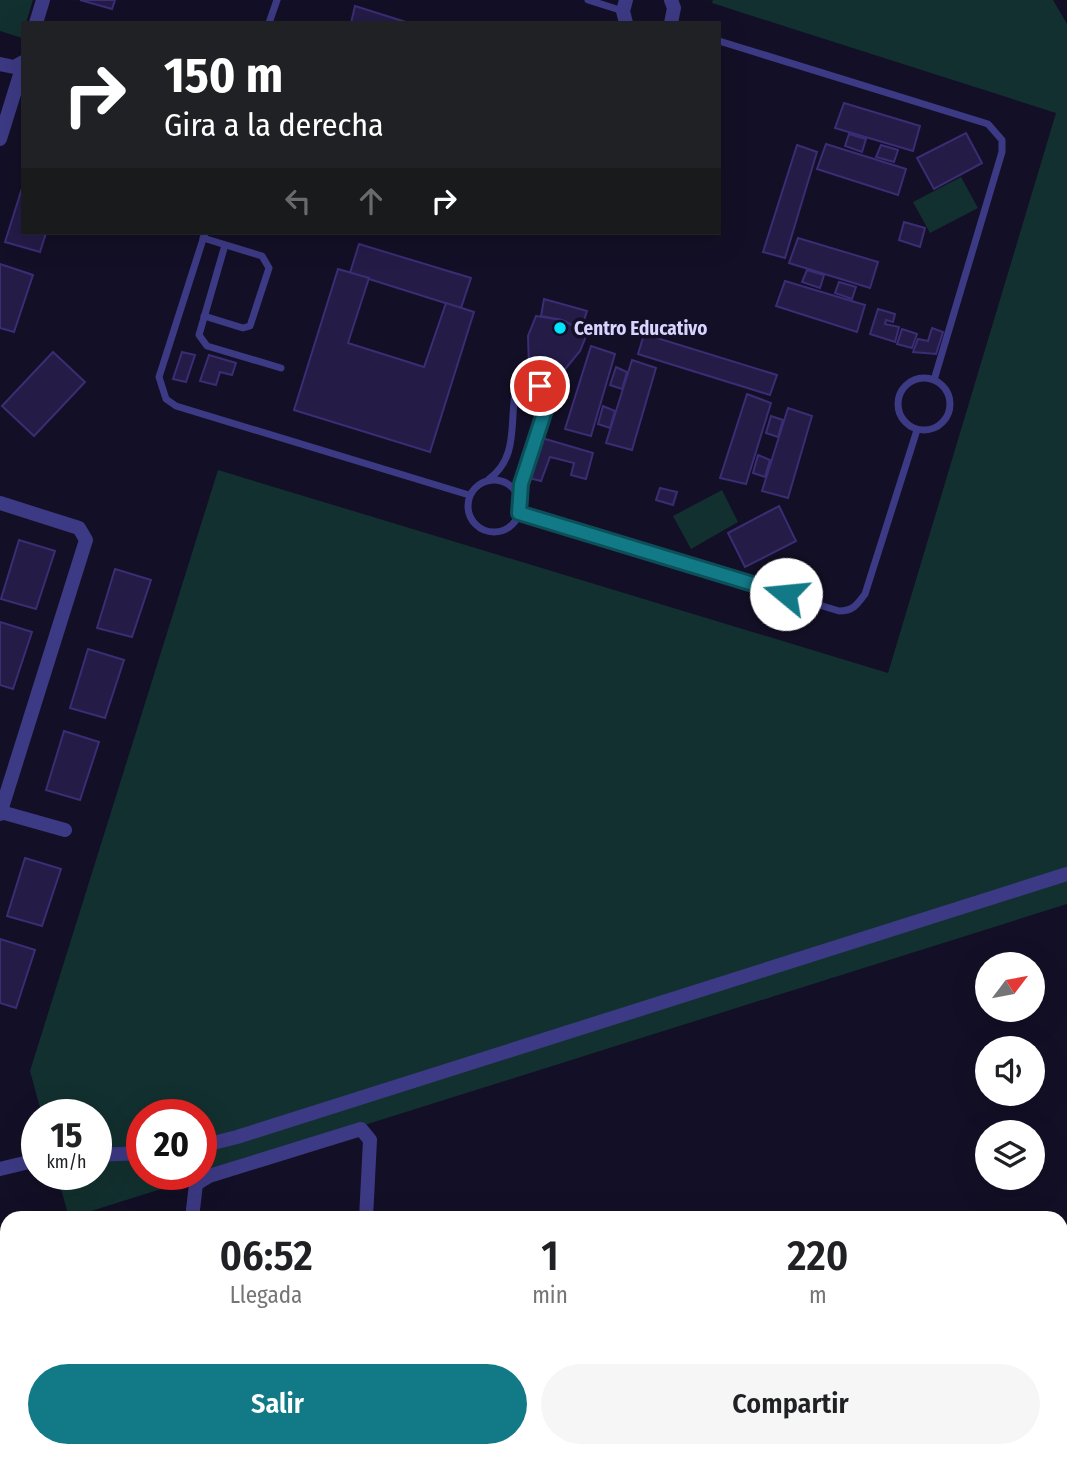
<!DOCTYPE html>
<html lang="es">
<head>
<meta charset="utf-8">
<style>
	:root { --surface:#fff; --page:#f6f6f6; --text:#202124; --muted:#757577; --accent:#127987 }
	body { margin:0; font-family:"Fira Sans Condensed",sans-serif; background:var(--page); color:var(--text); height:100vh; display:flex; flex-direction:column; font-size:26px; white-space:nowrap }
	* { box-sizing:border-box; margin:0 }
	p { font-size:23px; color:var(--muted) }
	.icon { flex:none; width:38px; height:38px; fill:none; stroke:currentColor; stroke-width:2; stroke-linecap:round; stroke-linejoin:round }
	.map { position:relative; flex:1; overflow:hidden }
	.sheet { position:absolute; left:0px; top:1211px; width:1068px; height:247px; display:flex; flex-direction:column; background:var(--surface); border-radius:21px 21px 0 0; box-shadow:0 7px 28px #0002 }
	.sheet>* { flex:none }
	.top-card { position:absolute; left:21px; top:21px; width:700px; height:214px; border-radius:0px; box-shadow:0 7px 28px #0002; background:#202124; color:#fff; overflow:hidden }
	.needle { width:46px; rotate:58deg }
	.fabs { position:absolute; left:975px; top:952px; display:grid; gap:14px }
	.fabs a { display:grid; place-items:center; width:70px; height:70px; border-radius:50%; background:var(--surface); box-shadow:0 7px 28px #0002; font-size:35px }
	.speed { position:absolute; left:21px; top:1099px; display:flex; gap:14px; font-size:35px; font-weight:700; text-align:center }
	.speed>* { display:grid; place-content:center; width:91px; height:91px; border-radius:50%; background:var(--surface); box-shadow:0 7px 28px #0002; line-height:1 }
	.speed small { font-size:18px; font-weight:400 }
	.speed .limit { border:10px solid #d22; background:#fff; color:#111 }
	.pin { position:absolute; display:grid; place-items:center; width:60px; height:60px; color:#fff; margin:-30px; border:4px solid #fff; border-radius:50%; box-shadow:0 2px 7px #0007 }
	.me { position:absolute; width:77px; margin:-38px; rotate:287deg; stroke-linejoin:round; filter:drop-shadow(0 0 5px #0008) }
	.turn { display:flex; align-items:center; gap:24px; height:147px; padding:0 28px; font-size:32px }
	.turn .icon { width:91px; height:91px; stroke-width:2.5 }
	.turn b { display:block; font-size:49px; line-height:60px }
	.lanes { display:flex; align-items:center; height:66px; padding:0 28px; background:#0003; justify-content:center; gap:35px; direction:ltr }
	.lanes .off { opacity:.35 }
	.eta { display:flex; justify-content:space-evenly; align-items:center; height:119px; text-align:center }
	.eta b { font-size:42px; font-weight:600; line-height:49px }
	.primary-button { display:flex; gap:14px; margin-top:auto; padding:14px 28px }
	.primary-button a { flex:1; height:80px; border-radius:42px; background:var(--accent); color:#fff; font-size:28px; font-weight:600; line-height:80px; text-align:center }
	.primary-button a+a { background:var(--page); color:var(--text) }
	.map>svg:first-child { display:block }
	.green { fill:#12302f; fill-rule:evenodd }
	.building { fill:#241b47; stroke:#3b2d73; stroke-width:2 }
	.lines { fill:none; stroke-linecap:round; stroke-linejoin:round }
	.lane { stroke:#3d3a85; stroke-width:7 }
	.street { stroke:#3d3a85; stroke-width:14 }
	.route-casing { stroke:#0c4f58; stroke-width:18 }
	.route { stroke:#127987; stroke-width:12 }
	.poi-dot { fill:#00e5ff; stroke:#130f26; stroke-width:2.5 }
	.labels { text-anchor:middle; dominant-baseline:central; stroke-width:7; stroke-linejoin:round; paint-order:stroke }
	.poi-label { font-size:19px; font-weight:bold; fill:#d9d4ff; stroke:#130f26; text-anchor:start }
</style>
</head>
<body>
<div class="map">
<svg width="1067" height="1457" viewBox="0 0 1067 1457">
	<rect width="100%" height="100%" fill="#130f26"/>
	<g class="green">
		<polygon points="0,0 33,0 26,23 23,23 22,38 0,31"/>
		<path d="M713,0H1053L1067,24V904L69,1218L57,1174H96V1115H42L30,1071L218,470L888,673L1056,113L712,3ZM142,1115H201V1174H142Z"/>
		<polygon points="961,177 978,208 930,233 913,202"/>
		<polygon points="722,490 738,522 691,549 673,516"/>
	</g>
	<g class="building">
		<polygon points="80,0 115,0 112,9"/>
		<polygon points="355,6 409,23 351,23"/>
		<polygon points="844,103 920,126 913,151 835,128"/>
		<polygon points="966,133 982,163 934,189 917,158"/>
		<polygon points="849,134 866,139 862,152 845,146"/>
		<polygon points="826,144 906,169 898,195 817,169"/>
		<polygon points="797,145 817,152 785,258 763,252"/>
		<polygon points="881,145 898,150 894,162 876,157"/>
		<polygon points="23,185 23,233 46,233 40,252 5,242"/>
		<polygon points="904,222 925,228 920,247 899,240"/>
		<polygon points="798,238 878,262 870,288 789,263"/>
		<polygon points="359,244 471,278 461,308 350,273"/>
		<polygon points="0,264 33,275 14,332 0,328"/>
		<polygon points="338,269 369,278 348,343 424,367 446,303 474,312 430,452 294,410"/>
		<polygon points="807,270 824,275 820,288 802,282"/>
		<polygon points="785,281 865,305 857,332 776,306"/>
		<polygon points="839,282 856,287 852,299 835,293"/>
		<polygon points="544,299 587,311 581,329 562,320 541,316"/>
		<polygon points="878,309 895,314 893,322 886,320 885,324 899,327 895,342 870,334"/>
		<polygon points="536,316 562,320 587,334 580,351 558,378 552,377 550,383 533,379 535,370 529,369 528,336"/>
		<polygon points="932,328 943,332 936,354 913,352 918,339 928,341"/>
		<polygon points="902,329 917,334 912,348 897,344"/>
		<polygon points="644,334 777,375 770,395 638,354"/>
		<polygon points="591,346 615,354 591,436 565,429"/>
		<polygon points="53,352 85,382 34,436 2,406"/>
		<polygon points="182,352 195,355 186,382 173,379"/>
		<polygon points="209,355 236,363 232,375 220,372 216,385 200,381"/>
		<polygon points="632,360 656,368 632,450 606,443"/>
		<polygon points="616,367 627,372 622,389 610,385"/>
		<polygon points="747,394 771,403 746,484 720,478"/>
		<polygon points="603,406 615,411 610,428 598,424"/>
		<polygon points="788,408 812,416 788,498 762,491"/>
		<polygon points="771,416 783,420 778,437 766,433"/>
		<polygon points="542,438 593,453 586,479 571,475 574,463 550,457 541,481 529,478"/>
		<polygon points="758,455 770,460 765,477 753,473"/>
		<polygon points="660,488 677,492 673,505 656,500"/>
		<polygon points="779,506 796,541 745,567 728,533"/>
		<polygon points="19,540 55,551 36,609 1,599"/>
		<polygon points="115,569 151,580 132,637 97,628"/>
		<polygon points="0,622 32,632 13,689 0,685"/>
		<polygon points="88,649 124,660 105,718 70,708"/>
		<polygon points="64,731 99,742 80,800 46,790"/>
		<polygon points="25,858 61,869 42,926 7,916"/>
		<polygon points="0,939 35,950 16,1008 0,1003"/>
	</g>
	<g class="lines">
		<g class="lane">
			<polyline points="588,0 623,11"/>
			<polyline points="269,23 277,0"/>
			<polyline points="719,41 988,124 1002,140 1002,152 934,380"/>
			<polyline points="205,233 159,377 166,399 176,406 469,495"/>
			<polyline points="203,238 262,256 269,268 250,326 243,328 204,316"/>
			<polyline points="225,245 199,335 207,346 281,368"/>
			<circle cx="924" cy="404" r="26"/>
			<path d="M489,479C518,458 510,424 515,394L531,384L540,386L548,401L521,484L520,499"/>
			<circle cx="494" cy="506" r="26"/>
			<path d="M519,513L839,611C853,611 857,605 865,594L917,430"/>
		</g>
		<g class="street">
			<polyline points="626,0 623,11 626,23"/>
			<polyline points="36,23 43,0"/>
			<polyline points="671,23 674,8 671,0"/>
			<polyline points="0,64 14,67 23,62"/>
			<polyline points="0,139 23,65"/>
			<polyline points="0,503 79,528 86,540 0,814"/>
			<polyline points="1,812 65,830"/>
			<polyline points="201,1146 237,1137 1067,874"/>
			<polyline points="96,1155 142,1153"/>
			<polyline points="0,1169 37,1160"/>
			<polyline points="192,1218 196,1184 209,1176 361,1129 370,1140 366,1218"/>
			<polyline points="178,1457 178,1451"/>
			<polyline points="337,1457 344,1451"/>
		</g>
	</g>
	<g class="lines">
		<defs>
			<polyline id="route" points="540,386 548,401 521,484 519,513 786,594"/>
		</defs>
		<use href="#route" class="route-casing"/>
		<use href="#route" class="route"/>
	</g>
	<circle class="poi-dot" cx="560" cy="328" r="7"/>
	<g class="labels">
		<g class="poi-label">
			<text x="574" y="328">Centro Educativo</text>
		</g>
	</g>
</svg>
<div class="fabs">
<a><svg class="needle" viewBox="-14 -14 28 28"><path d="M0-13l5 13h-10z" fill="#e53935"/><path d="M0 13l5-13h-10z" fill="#757577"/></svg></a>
<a><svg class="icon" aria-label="sound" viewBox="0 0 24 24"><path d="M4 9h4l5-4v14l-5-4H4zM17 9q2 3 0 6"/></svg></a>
<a><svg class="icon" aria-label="layers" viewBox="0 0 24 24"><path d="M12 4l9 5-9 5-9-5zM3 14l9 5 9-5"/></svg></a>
</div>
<div class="speed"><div>15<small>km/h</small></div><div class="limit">20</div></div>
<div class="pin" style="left:540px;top:386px;background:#d93025"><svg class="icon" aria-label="arrive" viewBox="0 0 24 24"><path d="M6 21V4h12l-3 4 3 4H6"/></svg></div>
<svg class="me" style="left:786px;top:594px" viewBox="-20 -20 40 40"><circle r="19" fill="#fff"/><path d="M0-13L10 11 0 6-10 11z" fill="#127987"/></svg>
<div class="top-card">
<div class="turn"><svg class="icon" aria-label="right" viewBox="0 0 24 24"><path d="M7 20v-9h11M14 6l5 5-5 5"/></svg><div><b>150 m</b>Gira a la derecha</div></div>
<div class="lanes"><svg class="icon off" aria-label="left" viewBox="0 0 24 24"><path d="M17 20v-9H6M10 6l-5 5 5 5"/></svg><svg class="icon off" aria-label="ahead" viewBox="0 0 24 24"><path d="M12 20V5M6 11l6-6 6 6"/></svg><svg class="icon" aria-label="right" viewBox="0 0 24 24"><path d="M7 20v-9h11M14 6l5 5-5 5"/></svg></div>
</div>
<section class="sheet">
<div class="eta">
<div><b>06:52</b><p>Llegada</p></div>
<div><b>1</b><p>min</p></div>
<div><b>220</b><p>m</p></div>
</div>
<div class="primary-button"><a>Salir</a><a>Compartir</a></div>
</section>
</div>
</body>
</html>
